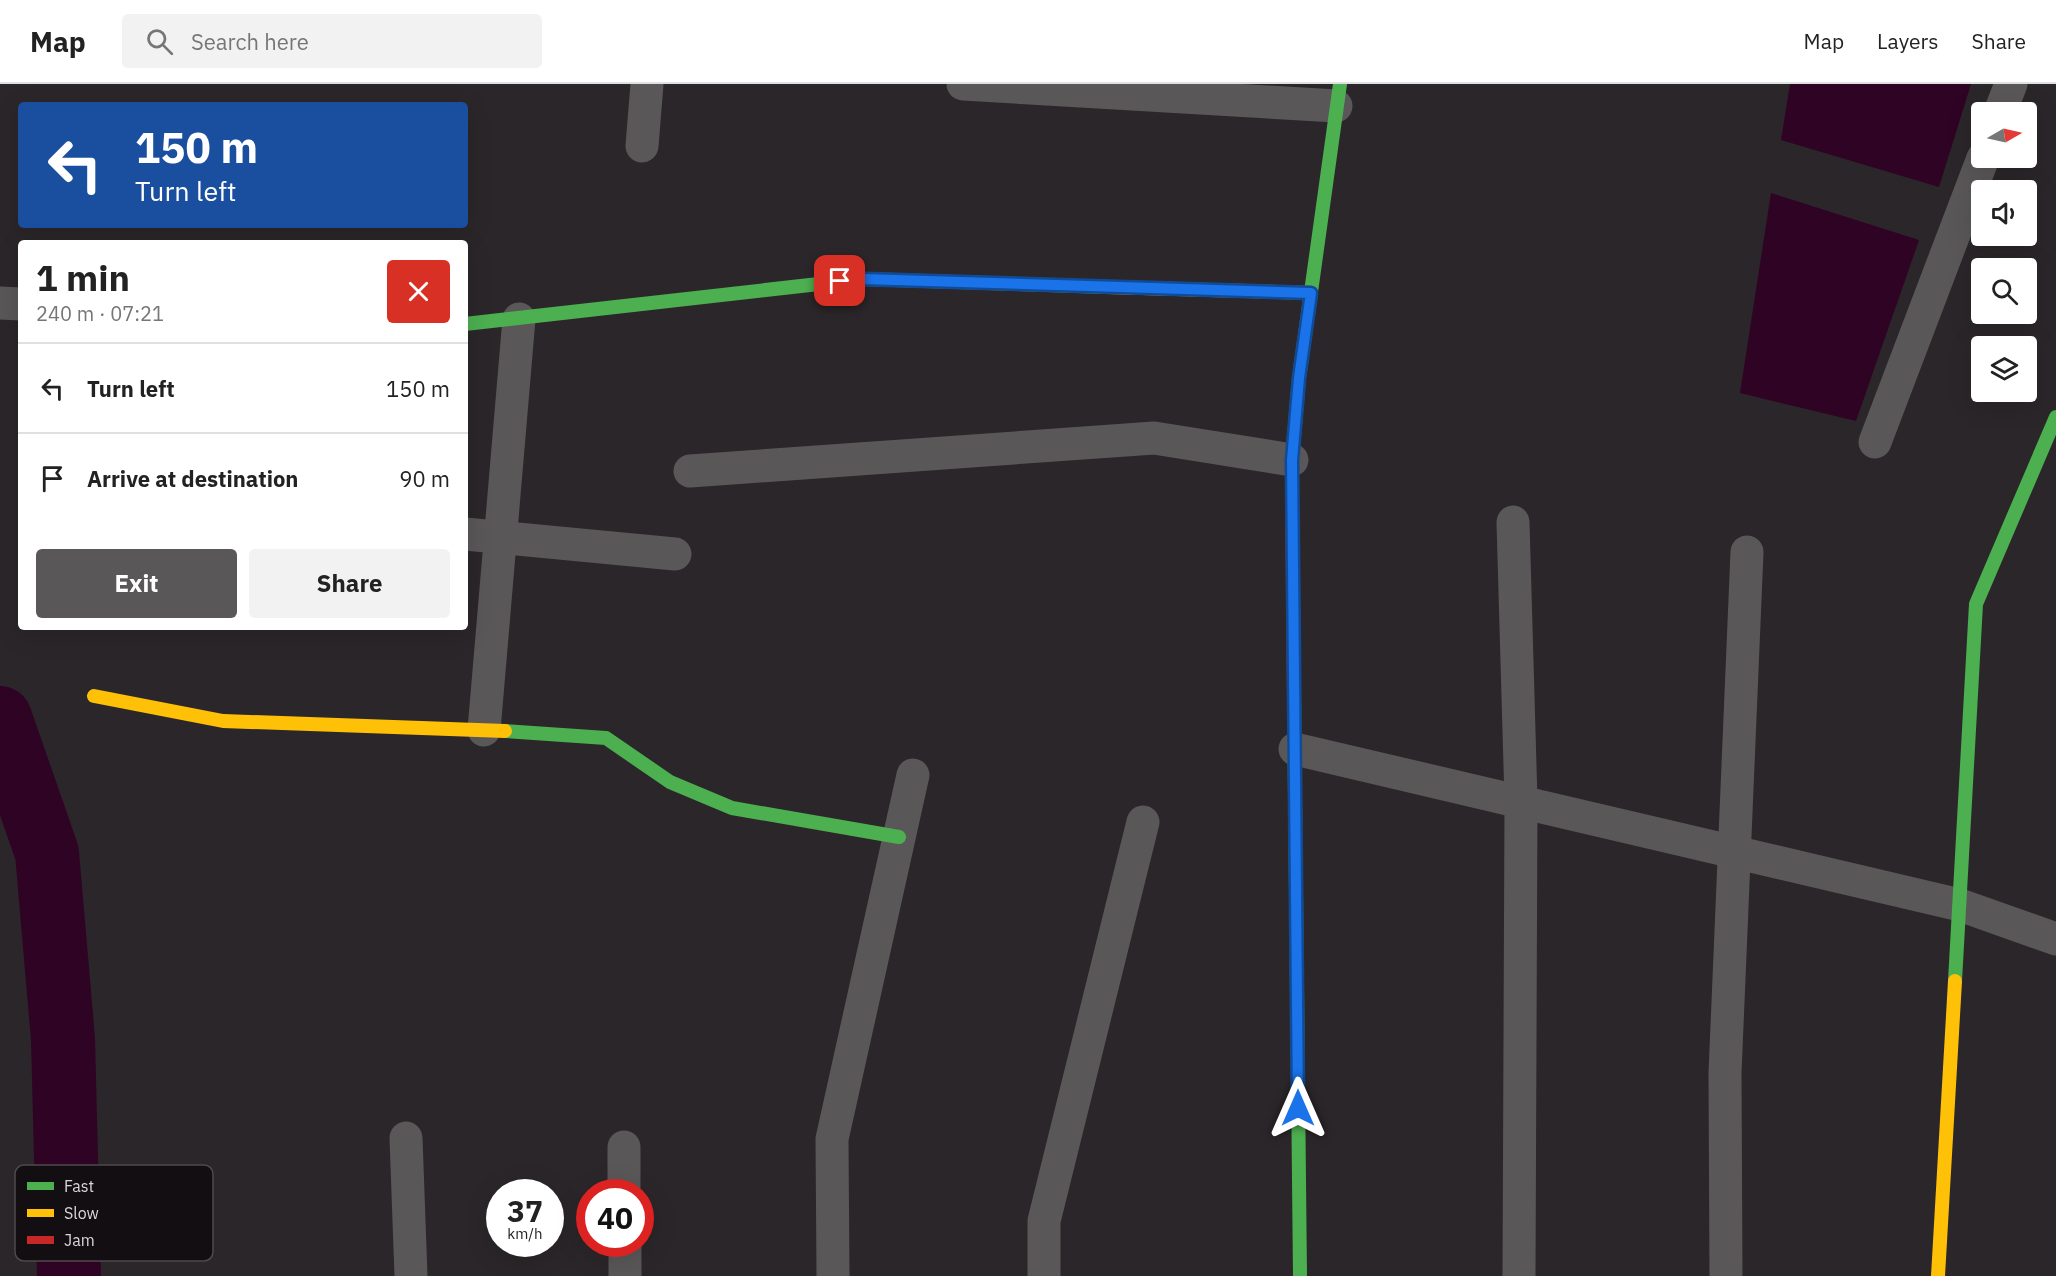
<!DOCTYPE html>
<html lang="en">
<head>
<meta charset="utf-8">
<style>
	:root { --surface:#fff; --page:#f2f2f2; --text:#222; --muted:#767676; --line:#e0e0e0; --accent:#5a5759 }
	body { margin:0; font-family:"IBM Plex Sans",sans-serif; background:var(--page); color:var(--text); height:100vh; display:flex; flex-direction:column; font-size:22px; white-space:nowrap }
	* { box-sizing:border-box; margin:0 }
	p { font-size:20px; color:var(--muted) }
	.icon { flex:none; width:33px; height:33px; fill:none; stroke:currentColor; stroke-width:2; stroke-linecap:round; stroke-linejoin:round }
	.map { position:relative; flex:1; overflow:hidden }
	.panel { position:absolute; left:18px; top:156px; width:450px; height:390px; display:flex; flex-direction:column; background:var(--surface); border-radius:6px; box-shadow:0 6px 24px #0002 }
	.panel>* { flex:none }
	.banner { position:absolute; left:18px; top:18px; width:450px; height:126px; border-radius:6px; box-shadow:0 6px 24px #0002; background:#1a4fa0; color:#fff; overflow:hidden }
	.needle { width:39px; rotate:81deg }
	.controls { position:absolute; left:1971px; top:18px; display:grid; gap:12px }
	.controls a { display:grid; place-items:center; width:66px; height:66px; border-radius:6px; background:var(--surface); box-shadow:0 6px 24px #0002; font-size:30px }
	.speed { position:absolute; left:486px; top:1095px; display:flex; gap:12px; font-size:30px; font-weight:700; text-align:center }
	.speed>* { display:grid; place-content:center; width:78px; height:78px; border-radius:50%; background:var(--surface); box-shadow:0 6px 24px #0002; line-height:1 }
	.speed small { font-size:15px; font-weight:400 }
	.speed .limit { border:9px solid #d22; background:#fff; color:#111 }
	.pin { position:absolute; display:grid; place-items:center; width:51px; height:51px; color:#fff; margin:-26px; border-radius:12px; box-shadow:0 3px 9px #0006 }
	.me { position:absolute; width:66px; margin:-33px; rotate:0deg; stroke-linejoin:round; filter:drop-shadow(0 0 4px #0008) }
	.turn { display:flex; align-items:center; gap:21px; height:126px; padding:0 18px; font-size:27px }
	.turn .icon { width:78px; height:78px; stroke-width:2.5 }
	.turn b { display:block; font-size:42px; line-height:51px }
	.round { display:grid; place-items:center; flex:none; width:63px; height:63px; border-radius:6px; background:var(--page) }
	.summary { display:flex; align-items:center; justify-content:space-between; height:102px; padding:0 18px }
	h1 { font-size:36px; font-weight:700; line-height:45px }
	.action { display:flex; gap:12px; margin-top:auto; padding:12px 18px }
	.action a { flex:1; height:69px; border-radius:6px; background:var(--accent); color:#fff; font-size:24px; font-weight:700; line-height:69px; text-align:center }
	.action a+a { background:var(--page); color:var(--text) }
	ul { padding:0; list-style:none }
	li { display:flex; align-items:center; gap:18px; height:90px; padding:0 18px; border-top:2px solid var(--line) }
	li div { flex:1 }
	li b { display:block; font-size:22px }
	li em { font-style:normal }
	header { display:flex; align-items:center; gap:36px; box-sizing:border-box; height:84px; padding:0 30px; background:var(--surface); border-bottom:2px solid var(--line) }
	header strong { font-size:28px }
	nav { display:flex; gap:33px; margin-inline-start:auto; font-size:21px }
	.search { width:420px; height:54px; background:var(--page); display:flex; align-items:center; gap:15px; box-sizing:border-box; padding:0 21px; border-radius:6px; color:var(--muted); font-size:22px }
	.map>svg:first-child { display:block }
	.water { fill:#2f0324 }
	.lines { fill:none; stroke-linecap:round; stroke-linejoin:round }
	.river { stroke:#2f0324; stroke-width:64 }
	.street { stroke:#5a5759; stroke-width:33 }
	.fast { stroke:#4caf50; stroke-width:14 }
	.slow { stroke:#ffc107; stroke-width:14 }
	.jam { stroke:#c62828; stroke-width:14 }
	.route-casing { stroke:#114b97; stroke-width:15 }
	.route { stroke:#1a73e8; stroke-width:10 }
	.key { fill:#130e11; stroke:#504a4e; stroke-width:1.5 }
	.key-label { font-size:16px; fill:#ded6db }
</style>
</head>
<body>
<header>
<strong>Map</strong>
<div class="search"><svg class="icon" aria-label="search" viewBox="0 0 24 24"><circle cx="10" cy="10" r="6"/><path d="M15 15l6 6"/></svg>Search here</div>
<nav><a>Map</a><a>Layers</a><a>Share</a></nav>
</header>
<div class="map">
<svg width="2056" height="1192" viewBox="0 0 2056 1192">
	<rect width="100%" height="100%" fill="#2b2629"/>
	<g class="water">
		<polygon points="1790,0 1971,0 1939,103 1781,56"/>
		<polygon points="1771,109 1919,156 1856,337 1740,309"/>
	</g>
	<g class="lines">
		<polyline class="river" points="0,634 47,769 63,955 69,1192"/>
		<g class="street">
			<polyline points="963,0 1336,22"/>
			<polyline points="2000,28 2011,0"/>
			<polyline points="642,62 647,0"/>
			<polyline points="0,219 21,220"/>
			<polyline points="1875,358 1983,74"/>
			<polyline points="690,387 1154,354 1292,376"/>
			<polyline points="1513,438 1521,717 1519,1192"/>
			<polyline points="465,450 675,470"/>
			<polyline points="484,646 519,235"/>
			<polyline points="1295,665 1960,821 2056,855"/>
			<polyline points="406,1054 411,1192"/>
			<polyline points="624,1063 624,1108"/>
			<polyline points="625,1160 625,1192"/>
			<polyline points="833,1192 832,1055 913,691"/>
			<polyline points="1044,1192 1044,1137 1143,738"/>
			<polyline points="1726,1192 1725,989 1747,468"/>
		</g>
		<g class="fast">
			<polyline points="465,240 863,195 1107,203"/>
			<polyline points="1292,404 1292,376 1299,294 1340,0"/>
			<polyline points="1294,615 1300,1192"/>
			<polyline points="505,647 606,654 670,698 732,724 899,753"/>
			<polyline points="1955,897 1976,520 2056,333"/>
		</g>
		<g class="slow">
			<polyline points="1107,203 1311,209"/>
			<polyline points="94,612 223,637 505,647"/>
			<polyline points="1938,1192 1955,897"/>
		</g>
		<polyline class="jam" points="1292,404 1294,615"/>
	</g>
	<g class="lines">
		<defs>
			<polyline id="route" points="840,197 863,195 1311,209 1299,294 1292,376 1298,1024"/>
		</defs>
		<use href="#route" class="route-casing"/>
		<use href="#route" class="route"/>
	</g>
	<rect x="15" y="1081" width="198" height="96" rx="9" class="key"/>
	<rect x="27" y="1098" width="27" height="8" fill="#4caf50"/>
	<rect x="27" y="1125" width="27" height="8" fill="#ffc107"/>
	<rect x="27" y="1152" width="27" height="8" fill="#c62828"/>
	<g class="key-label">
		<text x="64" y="1108">Fast</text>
		<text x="64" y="1135">Slow</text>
		<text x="64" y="1162">Jam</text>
	</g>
</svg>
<div class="controls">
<a><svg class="needle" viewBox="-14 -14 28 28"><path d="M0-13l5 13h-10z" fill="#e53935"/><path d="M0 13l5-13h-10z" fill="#767676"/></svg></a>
<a><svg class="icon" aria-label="sound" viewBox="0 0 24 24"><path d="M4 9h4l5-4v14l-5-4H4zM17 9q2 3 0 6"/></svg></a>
<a><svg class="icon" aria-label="search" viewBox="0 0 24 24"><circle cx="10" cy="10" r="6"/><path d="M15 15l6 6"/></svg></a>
<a><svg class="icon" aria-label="layers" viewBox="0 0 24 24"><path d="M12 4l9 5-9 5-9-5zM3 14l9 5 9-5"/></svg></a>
</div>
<div class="speed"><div>37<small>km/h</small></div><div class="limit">40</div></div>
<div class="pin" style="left:840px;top:197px;background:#d93025"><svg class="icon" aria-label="arrive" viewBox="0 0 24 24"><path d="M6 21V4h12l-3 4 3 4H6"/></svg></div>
<svg class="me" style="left:1298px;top:1024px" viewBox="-20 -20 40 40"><path d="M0-17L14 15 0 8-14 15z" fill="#1a73e8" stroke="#fff" stroke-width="4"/></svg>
<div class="banner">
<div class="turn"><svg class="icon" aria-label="left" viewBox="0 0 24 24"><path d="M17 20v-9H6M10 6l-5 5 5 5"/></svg><div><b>150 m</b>Turn left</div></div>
</div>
<section class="panel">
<div class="summary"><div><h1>1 min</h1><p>240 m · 07:21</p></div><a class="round" style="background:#d93025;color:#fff"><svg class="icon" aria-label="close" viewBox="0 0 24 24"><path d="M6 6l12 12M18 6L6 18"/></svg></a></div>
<ul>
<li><svg class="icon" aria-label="left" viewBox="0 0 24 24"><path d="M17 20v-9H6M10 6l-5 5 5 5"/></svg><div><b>Turn left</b></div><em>150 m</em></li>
<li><svg class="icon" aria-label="arrive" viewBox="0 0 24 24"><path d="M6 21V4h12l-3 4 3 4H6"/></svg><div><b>Arrive at destination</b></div><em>90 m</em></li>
</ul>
<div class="action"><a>Exit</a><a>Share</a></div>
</section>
</div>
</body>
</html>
